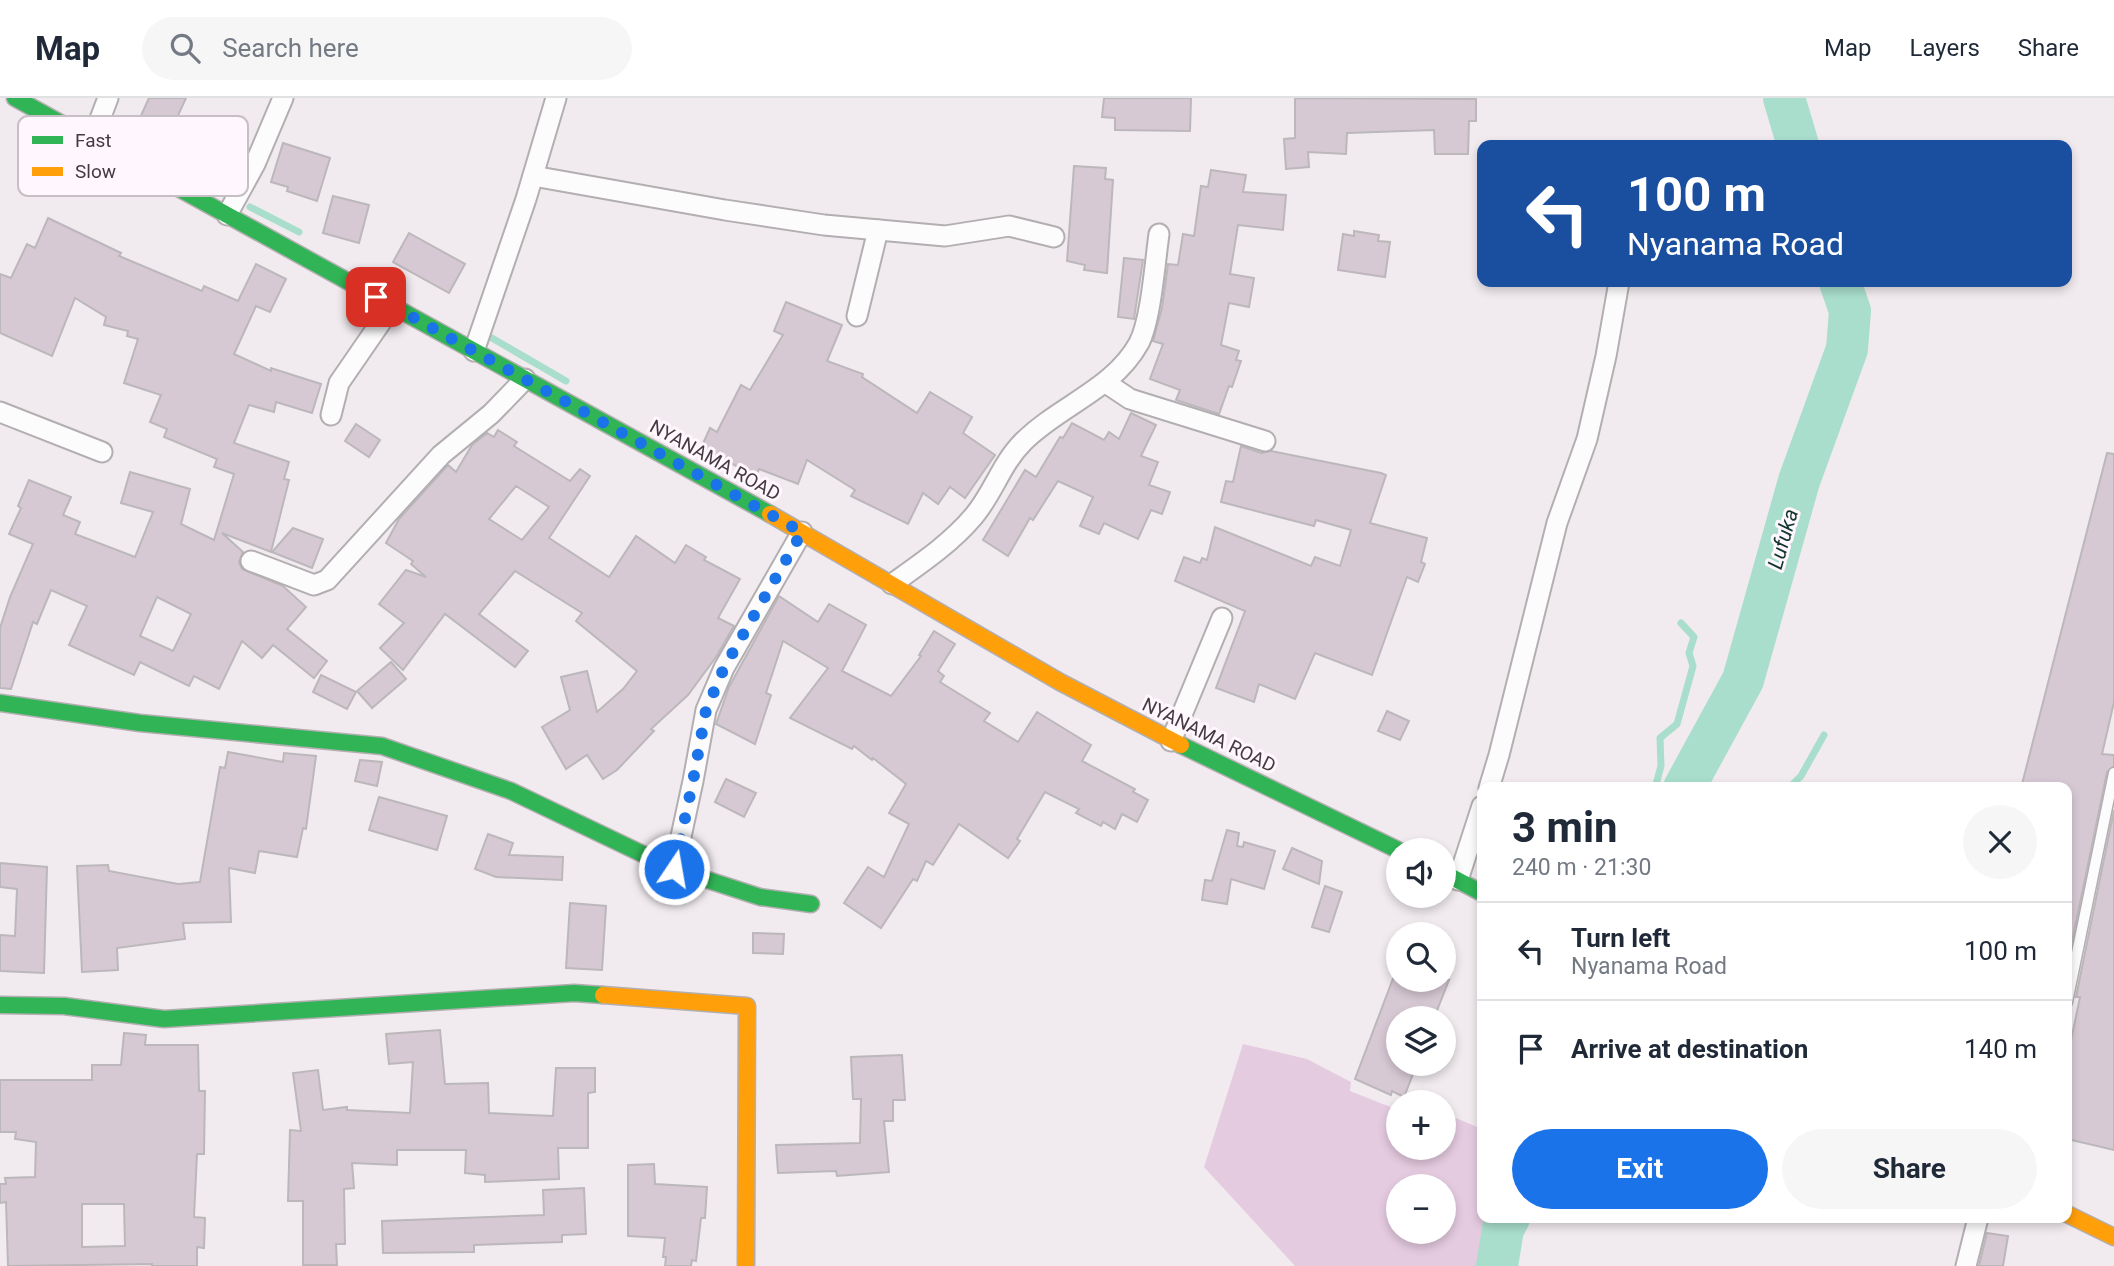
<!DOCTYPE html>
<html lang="en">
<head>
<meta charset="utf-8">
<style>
	:root { --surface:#fff; --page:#f6f6f7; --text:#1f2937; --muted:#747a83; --line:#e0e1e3; --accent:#1a73e8 }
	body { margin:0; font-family:Roboto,sans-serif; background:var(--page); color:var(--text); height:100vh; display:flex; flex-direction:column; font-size:26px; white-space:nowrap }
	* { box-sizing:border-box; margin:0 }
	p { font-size:23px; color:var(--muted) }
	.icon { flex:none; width:38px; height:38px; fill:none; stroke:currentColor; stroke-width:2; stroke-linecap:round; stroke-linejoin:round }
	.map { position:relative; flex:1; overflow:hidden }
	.details { position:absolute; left:1477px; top:684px; width:595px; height:441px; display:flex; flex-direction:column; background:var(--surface); border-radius:14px; box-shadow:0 4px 10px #0003 }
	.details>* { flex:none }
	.banner { position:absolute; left:1477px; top:42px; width:595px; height:147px; border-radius:14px; box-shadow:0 4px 10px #0003; background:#1a4fa0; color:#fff; overflow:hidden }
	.buttons { position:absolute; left:1386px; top:740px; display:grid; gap:14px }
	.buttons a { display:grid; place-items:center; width:70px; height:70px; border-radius:50%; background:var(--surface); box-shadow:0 4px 10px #0003; font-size:35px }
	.pin { position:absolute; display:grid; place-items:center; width:60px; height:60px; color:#fff; margin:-30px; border-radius:14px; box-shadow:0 4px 10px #0006 }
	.me { position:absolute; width:77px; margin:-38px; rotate:12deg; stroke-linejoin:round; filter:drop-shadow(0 0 5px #0008) }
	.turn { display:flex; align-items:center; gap:24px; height:147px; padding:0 35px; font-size:32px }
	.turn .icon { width:91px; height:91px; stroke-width:2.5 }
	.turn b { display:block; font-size:49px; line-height:60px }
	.round { display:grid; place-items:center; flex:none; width:74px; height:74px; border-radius:37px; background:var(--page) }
	.summary { display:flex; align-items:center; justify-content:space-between; height:119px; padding:0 35px }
	h1 { font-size:42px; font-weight:700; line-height:52px }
	.button { display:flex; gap:14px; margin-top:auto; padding:14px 35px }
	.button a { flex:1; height:80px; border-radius:42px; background:var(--accent); color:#fff; font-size:28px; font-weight:700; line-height:80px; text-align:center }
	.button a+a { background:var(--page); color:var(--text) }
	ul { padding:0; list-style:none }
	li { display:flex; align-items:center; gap:21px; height:98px; padding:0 35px; border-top:2px solid var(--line) }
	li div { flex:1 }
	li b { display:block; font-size:26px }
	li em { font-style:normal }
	header { display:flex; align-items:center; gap:42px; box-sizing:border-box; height:98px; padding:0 35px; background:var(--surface); border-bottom:2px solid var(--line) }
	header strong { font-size:33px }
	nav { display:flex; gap:38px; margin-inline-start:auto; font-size:24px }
	.search { width:490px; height:63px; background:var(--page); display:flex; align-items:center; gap:18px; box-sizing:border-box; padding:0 24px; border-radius:38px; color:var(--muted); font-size:26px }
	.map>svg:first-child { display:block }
	.green { fill:#e5cbe0; fill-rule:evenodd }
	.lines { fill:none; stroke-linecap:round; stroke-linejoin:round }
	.stream { stroke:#a9decc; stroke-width:7 }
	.river { stroke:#a9decc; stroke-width:42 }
	.building { fill:#d7c9d4; stroke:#bbb7ba; stroke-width:2; fill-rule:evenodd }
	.lane-casing { stroke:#b3aeb1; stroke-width:13 }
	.street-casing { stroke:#b3aeb1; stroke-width:23 }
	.fast-casing { stroke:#b3aeb1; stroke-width:19 }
	.slow-casing { stroke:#b3aeb1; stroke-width:19 }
	.lane { stroke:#fdfcfd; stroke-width:10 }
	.street { stroke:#fdfcfd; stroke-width:19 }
	.fast { stroke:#30b455; stroke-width:16 }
	.slow { stroke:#ff9f0a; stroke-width:16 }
	.route { stroke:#1a73e8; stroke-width:12; stroke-dasharray:0 21.6 }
	.labels { text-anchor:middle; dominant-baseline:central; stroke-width:6; stroke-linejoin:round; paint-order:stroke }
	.street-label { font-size:19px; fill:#403c3f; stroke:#fff7fd }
	.water-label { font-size:21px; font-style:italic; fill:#12362b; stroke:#fff7fd }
	.key { fill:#fff7fd; stroke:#c6bfc4; stroke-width:2 }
	.key-label { font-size:19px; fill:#403c3f }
</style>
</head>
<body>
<header>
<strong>Map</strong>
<div class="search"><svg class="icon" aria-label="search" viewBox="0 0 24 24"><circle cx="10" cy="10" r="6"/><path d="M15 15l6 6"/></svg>Search here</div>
<nav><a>Map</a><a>Layers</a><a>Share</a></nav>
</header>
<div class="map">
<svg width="2114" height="1168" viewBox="0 0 2114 1168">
	<rect width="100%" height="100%" fill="#f1ebef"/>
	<path class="green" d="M1243,946L1307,961L1351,984L1350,993L1398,1012V1050H1444V1015L1482,1031V1120H1518L1498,1168H1295L1204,1069ZM1398,1088H1444V1134H1398Z"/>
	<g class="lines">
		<g class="stream">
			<polyline points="115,41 140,53"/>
			<polyline points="158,63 213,91"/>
			<polyline points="250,109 299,134"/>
			<polyline points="485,236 566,283"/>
			<polyline points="1655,690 1661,668 1660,640 1677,626 1693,568 1689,555 1694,539 1681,525"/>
			<polyline points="1789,690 1801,678 1824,637"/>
		</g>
		<g class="river">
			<polyline points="1784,0 1798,47"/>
			<polyline points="1684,690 1743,582 1799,383 1847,251 1850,213 1840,184"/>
			<polyline points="1497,1168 1503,1131 1509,1120"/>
		</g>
	</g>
	<g class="building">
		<polygon points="149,0 186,0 170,35 139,22"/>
		<polygon points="1104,0 1191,0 1190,33 1115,32 1115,20 1102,19"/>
		<polygon points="1295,0 1476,1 1476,23 1469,23 1468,56 1435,56 1434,32 1347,35 1346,56 1308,54 1309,69 1286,71 1284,41 1295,40"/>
		<polygon points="283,45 330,60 317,103 287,93 288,89 271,84"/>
		<polygon points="1074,68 1106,70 1105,81 1113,82 1107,175 1084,172 1085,167 1067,163"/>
		<polygon points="1211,72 1246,77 1243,94 1286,97 1283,132 1238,127 1230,176 1254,180 1249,209 1229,205 1221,247 1239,253 1236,262 1241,263 1232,289 1229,288 1219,316 1176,302 1180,292 1150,281 1163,246 1153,243 1162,210 1168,166 1178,167 1183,136 1194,138 1201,88 1208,89"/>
		<polygon points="333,98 369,107 359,145 323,135"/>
		<path d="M48,120L121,155L119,158L202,193L204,188L238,203L256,166L286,181L270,214L256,208L234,256L271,273V270L321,286L312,315L276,304L274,314L249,307L234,345L289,364L284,381L289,382L271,454L222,435L243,454L239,464L242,471L283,488L306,509L287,531L327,563L314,580L273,547L262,560L242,543L219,591L194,578L189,588L140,564L134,577L69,547L87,508L51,492L37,526L33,524L11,591L0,590V530L10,499L33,446L9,436L21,410L18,408L29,382L71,399L63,417L80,424L75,436L135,459L153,414L121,405L130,374L190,391L181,426L214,442L234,376L214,369L217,361L164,339L167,331L150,324L161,297L124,285L138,241L127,238L128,233L104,227L106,219L75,200L52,258L0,235V176L11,180L27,146L35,150ZM157,499L191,516L173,553L140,538Z"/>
		<polygon points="1354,133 1379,137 1378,143 1390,144 1385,179 1338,172 1343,136 1354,138"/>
		<polygon points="409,135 465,166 449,195 393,164"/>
		<polygon points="1124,160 1143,162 1134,221 1118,219"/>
		<polygon points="786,204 842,227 827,263 863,276 862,279 917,315 930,294 972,319 963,335 995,357 965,400 950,389 938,406 923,395 908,426 851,398 855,392 807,362 798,386 759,371 756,378 701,350 710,330 717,334 741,287 750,292 783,237 774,233"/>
		<polygon points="1131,315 1156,327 1141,358 1158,364 1149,387 1170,394 1162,416 1151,412 1138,441 1104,425 1099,436 1080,428 1093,399 1058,383 1033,422 1030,420 1008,458 983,442 1025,372 1036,379 1060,339 1063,340 1072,325 1104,342 1109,334 1119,341"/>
		<polygon points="356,326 380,342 369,359 345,343"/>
		<path d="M498,332L517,344L514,348L570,383L580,371L590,378L549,440L609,479L636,438L675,465L686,447L706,459L704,462L740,481L718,520L734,528L716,559L688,597L651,631L654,633L617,672L603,681L587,657L566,671L542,629L570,612L561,579L587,573L597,614L623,591L637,573L576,523L582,515L515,473L479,516L528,553L515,569L445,516L403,572L380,550L404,525L379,506L406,472L426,479L411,466L413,463L386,445L399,421L448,367L456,374L472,347L487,335L494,339ZM516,388L549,409L522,442L489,421Z"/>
		<polygon points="1241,348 1261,355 1271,353 1381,375 1386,377 1370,425 1427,440 1421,464 1425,466 1418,484 1407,479 1372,577 1315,555 1295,601 1259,586 1254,604 1216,590 1245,513 1175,483 1184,459 1200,465 1202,460 1207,462 1215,429 1311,468 1315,459 1340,468 1351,432 1316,422 1314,428 1221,404 1226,383 1233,384"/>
		<polygon points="2107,355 2114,356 2114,604 2102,656 2114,657 2114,668 2107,674 2067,868 2067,690 2021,690"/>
		<polygon points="293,430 323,441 312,470 272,454"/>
		<polygon points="779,498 818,524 829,506 866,527 842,573 891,598 921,558 919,557 934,533 955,546 938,573 944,578 940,584 990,615 984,623 1018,644 1037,614 1091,647 1082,663 1135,691 1133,694 1148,702 1137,724 1122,716 1115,731 1103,724 1101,728 1076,715 1079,711 1045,694 1017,741 1020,743 1008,760 959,726 933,767 926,763 917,783 913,781 881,830 844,805 868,769 884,779 909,726 889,715 906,686 873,660 872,662 854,648 852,651 790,620 828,570 783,543 766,595 771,597 755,646 716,626 729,589"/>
		<polygon points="391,564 406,581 372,610 357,593"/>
		<polygon points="321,577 356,594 347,611 313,594"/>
		<polygon points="1387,613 1409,623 1400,642 1378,633"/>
		<polygon points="228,654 283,664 284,655 316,658 306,731 303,730 297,759 259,753 255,775 229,770 231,824 183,825 185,841 117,850 118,872 82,874 77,768 108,767 109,773 178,786 200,784 220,669 225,670"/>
		<polygon points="360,662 382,664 377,688 355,683"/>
		<polygon points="726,681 756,695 744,719 715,704"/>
		<polygon points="379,699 447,718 437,752 369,732"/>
		<polygon points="2114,712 2114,1052 2067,1041 2067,962 2080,899 2076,899"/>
		<polygon points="1227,732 1239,735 1237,748 1243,749 1244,744 1275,753 1264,791 1231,781 1227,806 1202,802 1205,782 1212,783"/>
		<polygon points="488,736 513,745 509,757 563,759 562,782 496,779 475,771"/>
		<polygon points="1292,750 1322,763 1319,786 1283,771"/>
		<polygon points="0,765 47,769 44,875 0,873 0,837 15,838 17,791 0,789"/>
		<polygon points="1325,788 1342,794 1329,834 1312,829"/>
		<polygon points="570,805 606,808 602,872 566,870"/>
		<polygon points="753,835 784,836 783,856 753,855"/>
		<polygon points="1397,870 1398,882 1449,882 1434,920 1398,920 1398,966 1417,966 1404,999 1392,993 1391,997 1355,981"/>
		<polygon points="440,932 445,986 488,985 489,1015 553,1018 556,970 595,970 595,994 588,995 588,1050 558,1050 559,1081 485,1084 485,1077 465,1075 466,1052 397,1052 397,1067 352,1065 354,1090 344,1091 345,1146 336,1146 337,1167 303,1167 303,1103 288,1103 290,1032 301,1033 293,975 318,972 323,1012 347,1009 347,1012 410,1015 413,964 389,966 386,936"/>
		<path d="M124,935L146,937L145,947H198L199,993H205L204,1056H197L194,1119L205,1120L204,1150L197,1149V1168H152V1166L8,1168L6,1104L0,1105V1086H6L5,1080L35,1079L36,1044L15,1041L16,1034H0V982H92V967H121ZM82,1106H124L125,1148L82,1149Z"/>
		<polygon points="902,957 905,1002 893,1002 893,1023 884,1023 889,1074 837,1078 836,1073 778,1075 776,1047 860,1045 861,1001 853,1001 851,959"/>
		<polygon points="654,1066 655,1086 707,1089 705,1120 701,1120 696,1163 692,1162 691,1168 665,1168 666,1159 663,1159 665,1140 628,1138 628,1067"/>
		<polygon points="584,1090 586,1136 562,1137 562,1144 474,1147 474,1154 383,1155 382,1123 544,1117 543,1092"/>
		<polygon points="1987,1135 2008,1138 2003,1168 1979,1168"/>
	</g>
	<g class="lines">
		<defs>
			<polyline id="lane" points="2067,904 2114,675"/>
			<g id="street">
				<polyline points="92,42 108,0"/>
				<polyline points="533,78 725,112 824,127 945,138 1009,128 1054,139"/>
				<polyline points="227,117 255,66 283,0"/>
				<polyline points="857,218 878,132"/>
				<polyline points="474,253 526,101 556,0"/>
				<polyline points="1106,285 1130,301 1265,343"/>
				<polyline points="0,314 102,354"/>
				<polyline points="331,317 339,285 392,208"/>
				<polyline points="251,463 314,487 327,482 441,357 491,316 525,281"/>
				<path d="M892,486C920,466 950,446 973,419C993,396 1001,366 1023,344C1060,307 1113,292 1139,245C1151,222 1155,164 1159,136"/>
				<polyline points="1171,643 1222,520"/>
				<polyline points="1489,690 1499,657 1557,425 1587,341 1606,258 1619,184"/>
				<polyline points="674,771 693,683 706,612 724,570 802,434"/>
				<polyline points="1458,782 1482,708"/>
				<polyline points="1966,1168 1978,1120"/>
			</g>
			<g id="fast">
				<polyline points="15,0 770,416"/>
				<polyline points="0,605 140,625 382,648 511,693 674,771 760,799 811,806"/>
				<polyline points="1181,647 1398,752"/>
				<polyline points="1444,775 1482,795"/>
				<polyline points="0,907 64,908 164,921 574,895 603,897"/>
			</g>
			<g id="slow">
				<polyline points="770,416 1060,584 1181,647"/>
				<polyline points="603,897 747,908 746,1168"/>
				<polyline points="2067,1116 2114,1139"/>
			</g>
		</defs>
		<use href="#lane" class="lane-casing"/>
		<use href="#street" class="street-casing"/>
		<use href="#fast" class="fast-casing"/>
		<use href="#slow" class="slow-casing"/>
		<use href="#lane" class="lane"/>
		<use href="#street" class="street"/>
		<use href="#fast" class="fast"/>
		<use href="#slow" class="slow"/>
	</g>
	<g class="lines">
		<polyline class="route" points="376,199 802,434 724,570 706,612 693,683 674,771"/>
	</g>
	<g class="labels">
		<g class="street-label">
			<text transform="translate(715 362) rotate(29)">NYANAMA ROAD</text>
			<text transform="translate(1209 637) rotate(26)">NYANAMA ROAD</text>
		</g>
		<g class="water-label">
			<text transform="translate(1783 441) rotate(-74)">Lufuka</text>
		</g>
	</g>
	<rect x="18" y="18" width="230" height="80" rx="10" class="key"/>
	<rect x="32" y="38" width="31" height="8" fill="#30b455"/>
	<rect x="32" y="69" width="31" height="9" fill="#ff9f0a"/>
	<g class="key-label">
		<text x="75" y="49">Fast</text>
		<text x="75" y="80">Slow</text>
	</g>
</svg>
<div class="buttons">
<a><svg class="icon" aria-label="sound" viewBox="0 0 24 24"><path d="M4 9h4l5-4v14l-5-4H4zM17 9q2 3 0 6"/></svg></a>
<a><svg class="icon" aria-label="search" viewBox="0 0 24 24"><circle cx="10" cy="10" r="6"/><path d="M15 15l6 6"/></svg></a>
<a><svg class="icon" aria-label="layers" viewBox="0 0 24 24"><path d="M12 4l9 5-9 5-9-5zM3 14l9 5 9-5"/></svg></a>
<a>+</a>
<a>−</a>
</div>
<div class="pin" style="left:376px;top:199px;background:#d93025"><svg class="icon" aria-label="arrive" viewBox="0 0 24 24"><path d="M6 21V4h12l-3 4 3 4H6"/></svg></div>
<svg class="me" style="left:674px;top:771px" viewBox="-20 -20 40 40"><circle r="17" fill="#1a73e8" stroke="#fff" stroke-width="3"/><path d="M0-11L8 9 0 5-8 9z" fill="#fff"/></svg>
<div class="banner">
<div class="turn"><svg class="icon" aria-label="left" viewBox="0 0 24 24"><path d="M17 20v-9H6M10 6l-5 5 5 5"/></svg><div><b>100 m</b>Nyanama Road</div></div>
</div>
<section class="details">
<div class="summary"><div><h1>3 min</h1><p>240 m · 21:30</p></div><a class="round"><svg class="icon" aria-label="close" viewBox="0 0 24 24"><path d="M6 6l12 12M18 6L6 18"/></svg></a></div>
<ul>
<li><svg class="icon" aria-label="left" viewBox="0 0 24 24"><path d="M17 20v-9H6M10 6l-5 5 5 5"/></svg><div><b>Turn left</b><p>Nyanama Road</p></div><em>100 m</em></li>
<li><svg class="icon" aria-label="arrive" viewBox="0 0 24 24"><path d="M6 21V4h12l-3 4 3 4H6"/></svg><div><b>Arrive at destination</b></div><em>140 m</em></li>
</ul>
<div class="button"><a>Exit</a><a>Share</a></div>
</section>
</div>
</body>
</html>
